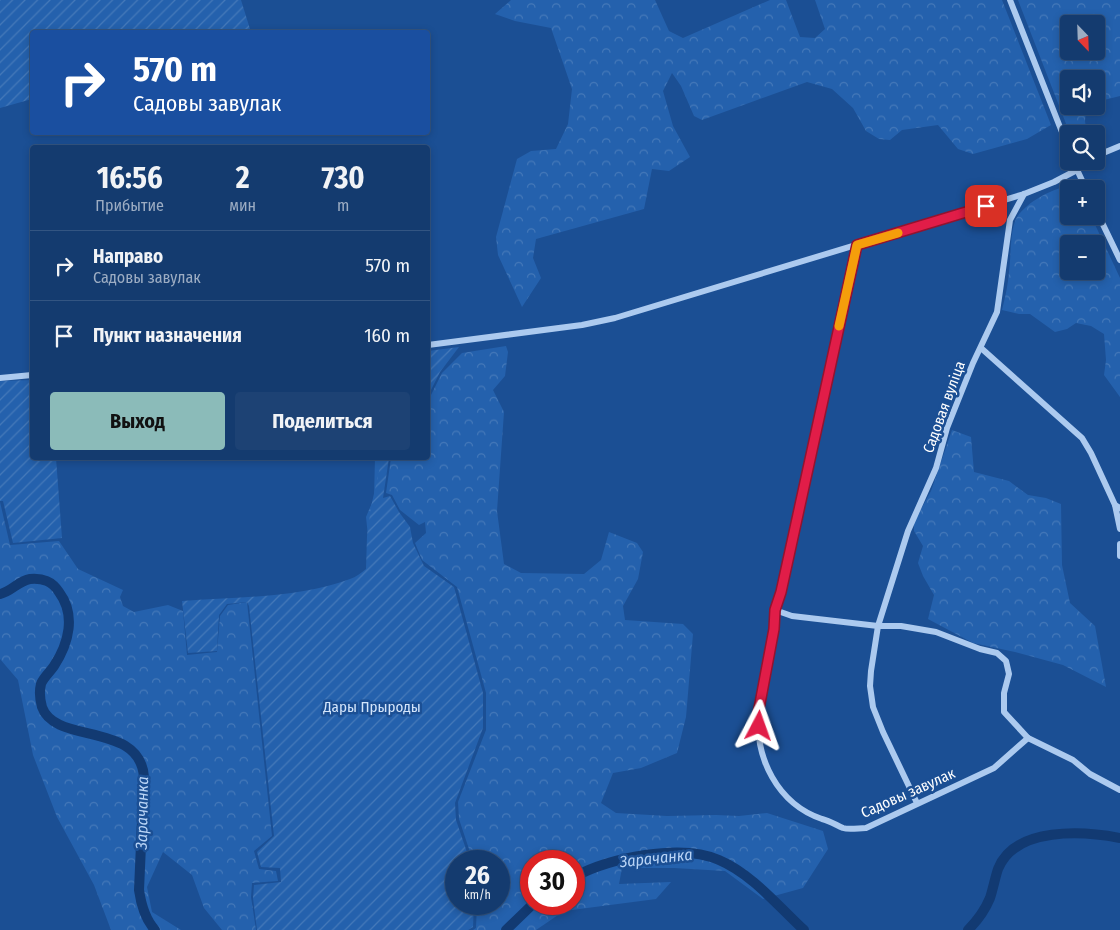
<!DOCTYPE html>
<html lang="ru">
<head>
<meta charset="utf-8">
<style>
	:root { --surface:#143b6f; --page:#1d4274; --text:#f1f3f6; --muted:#9dadc3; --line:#335582; --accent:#8bbbb9 }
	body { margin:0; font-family:"Fira Sans Condensed",sans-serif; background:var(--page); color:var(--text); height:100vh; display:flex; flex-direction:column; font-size:19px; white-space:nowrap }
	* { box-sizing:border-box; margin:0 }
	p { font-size:16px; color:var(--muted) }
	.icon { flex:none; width:28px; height:28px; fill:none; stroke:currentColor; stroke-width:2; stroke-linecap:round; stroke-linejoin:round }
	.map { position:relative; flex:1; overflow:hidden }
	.side { position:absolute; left:30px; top:145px; width:400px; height:315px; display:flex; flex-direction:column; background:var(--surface); border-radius:5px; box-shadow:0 2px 8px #0003,0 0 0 1px var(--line) }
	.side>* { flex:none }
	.hud { position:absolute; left:30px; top:30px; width:400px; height:105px; border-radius:5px; box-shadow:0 2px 8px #0003,0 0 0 1px var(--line); background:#1a4fa0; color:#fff; overflow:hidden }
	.needle { width:32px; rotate:157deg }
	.buttons { position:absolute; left:1060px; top:15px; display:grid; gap:10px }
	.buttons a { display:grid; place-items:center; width:45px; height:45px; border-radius:5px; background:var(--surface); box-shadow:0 2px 8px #0003,0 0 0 1px var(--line); font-size:25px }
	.speed { position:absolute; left:445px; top:850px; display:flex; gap:10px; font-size:25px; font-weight:700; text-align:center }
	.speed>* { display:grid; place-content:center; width:65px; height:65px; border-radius:50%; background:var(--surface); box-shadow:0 2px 8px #0003,0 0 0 1px var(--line); line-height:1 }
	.speed small { font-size:12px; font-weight:400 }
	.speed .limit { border:8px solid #d22; background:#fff; color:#111 }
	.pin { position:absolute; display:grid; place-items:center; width:42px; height:42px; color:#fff; margin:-21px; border-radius:10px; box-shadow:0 2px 8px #0006 }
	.me { position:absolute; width:55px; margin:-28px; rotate:4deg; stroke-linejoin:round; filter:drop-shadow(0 0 4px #0008) }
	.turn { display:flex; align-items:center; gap:18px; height:105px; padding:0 20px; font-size:22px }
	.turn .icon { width:65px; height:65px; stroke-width:2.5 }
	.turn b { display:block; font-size:35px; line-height:42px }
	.eta { display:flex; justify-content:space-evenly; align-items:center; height:85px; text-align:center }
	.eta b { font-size:30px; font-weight:700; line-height:35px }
	.action { display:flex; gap:10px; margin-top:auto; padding:10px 20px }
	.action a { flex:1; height:58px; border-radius:5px; background:var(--accent); color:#111; font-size:20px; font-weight:700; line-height:58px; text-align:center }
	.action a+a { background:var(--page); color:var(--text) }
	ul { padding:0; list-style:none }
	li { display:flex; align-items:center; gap:15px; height:70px; padding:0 20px; border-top:1px solid var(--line) }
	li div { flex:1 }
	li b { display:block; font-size:19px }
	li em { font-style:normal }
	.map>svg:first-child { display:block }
	.forest { fill:url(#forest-crowns); fill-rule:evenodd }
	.garden { fill:url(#garden-furrows) }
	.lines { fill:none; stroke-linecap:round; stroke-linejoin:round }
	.river { stroke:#123a72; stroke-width:10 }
	.minor { stroke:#accaef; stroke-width:6 }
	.route-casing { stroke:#92132f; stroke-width:12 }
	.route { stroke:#e11d48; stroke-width:9 }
	.slow { stroke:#f59e0b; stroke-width:9 }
	.labels { text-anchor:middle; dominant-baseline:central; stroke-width:5; stroke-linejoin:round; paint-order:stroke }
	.street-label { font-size:15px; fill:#fff; stroke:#1b4f94 }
	.park-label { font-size:15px; fill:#d3e5fb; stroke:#1b4f94 }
	.water-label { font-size:16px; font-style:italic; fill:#b9d4f6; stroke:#1b4f94 }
</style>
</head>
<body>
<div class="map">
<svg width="1120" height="930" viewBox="0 0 1120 930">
	<defs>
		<pattern id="forest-crowns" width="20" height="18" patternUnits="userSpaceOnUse" patternTransform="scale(1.25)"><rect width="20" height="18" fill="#2461ad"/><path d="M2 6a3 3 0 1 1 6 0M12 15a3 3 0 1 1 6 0" fill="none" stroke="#4579b9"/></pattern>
		<pattern id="garden-furrows" width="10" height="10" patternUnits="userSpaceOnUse" patternTransform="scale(1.25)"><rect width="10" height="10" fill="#2461ad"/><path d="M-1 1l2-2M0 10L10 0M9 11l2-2" fill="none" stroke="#4579b9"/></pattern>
	</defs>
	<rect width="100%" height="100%" fill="#1b4f94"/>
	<g class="forest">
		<polygon points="511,0 655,0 669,31 683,38 770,0 786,0 800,37 815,38 825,29 815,0 1002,0 1051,125 1027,139 973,154 958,149 938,125 902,130 890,140 879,139 866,131 853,108 832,89 807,82 702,120 694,116 681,86 672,73 663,91 673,126 690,157 669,171 652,169 644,209 536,239 533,258 541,278 522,307 498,255 496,237 517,159 531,151 556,149 568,124 572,89 551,28 515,21 495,14"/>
		<path d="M1018,0H1120V96L1096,102V79H1069V106H1092L1086,111L1085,121L1087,134H1070ZM1069,24H1096V51H1069Z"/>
		<path d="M1063,187L1074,189H1069V216H1091L1120,278V397L1104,375L1106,360L1104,334L1091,326L1076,323L1067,329L1055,332L1030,314H1019L1002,310C1005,298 1008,285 1009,272C1011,258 1010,231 1016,219C1024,204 1047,192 1063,187ZM1069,244H1096V271H1069Z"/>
		<path d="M506,346L508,352L505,376L493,390L504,412L497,511L504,564L521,573L584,574L601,560L609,532L637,543L643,552L638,579L623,606L625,620L683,624L693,634L686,717L677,753L641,768L613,773L601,803L616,813L667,816L716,815L739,816L767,813L823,831L828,849L803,888L763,899L725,871L674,868H622L619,884L671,882L656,899L564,911L536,930H473L476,928L477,904H499V861H473L459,819L458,802L486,730V693L457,587L422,560L415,543L426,533L425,522L419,525L400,510L392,495L386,493L391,458H428V401L442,373L462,353ZM574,861V904H531V861Z"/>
		<polygon points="952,430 971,437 974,472 1009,481 1028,495 1046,498 1061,504 1062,565 1070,603 1095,626 1106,687 1063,665 1015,652 973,643 928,619 934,595 923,576 918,563 923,546 914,531 914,522 931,491"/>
		<polygon points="375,458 384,458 369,545 366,517 374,498"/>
		<polygon points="0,502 10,545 59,541 78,569 123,590 120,597 123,606 134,612 168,605 183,611 187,655 217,652 220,616 228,605 247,602 272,836 254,851 259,869 276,871 278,881 252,883 251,897 256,930 222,930 204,908 192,875 163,852 147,887 152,912 181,930 111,930 94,885 57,817 33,755 18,680 0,659"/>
	</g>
	<g class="garden">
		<polygon points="0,0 241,0 250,29 247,32 32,32 32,99 0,108"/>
		<polygon points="459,347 440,372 428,396 428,351"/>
		<polygon points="32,380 32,458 56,458 62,538 13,543 3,501 0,501 0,381"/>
		<path d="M382,458H389L383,498L390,496L399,512L410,527L413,543L424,566L454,587L483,693V728L455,803L456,820L470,861H456V904H474L473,927L468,930H257L253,898L254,885L281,882L280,868L261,867L257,852L274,836L249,606L247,602L227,604L219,615L217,651L188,653L182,601C235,597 300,598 350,579C356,577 361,573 366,569L367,536L371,507Z"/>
	</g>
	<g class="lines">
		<g class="river">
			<path d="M0,594C11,592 18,581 30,579C43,578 52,581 59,592C76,615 69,643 54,666C50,672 43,678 41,684C39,692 40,700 42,707C55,745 140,721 144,777L139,890C141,904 145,919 155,930"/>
			<path d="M574,877C609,858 681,843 719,860C752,874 778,906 804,930"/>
			<polyline points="506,930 533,904"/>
			<path d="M968,930C977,921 985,910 990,898C993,889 995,878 998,869C1015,826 1084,831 1120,838"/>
		</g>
		<g class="minor">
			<polyline points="1010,0 1069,150"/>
			<polyline points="1096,156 1120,146"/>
			<polyline points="1073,161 1086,189"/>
			<polyline points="1096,210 1120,260"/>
			<path d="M857,245L781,592C775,612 774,632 770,652C766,672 761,692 759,712C754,758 778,804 822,819C830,821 836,825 843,828C849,830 859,828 866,828L994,768L1028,738"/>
			<polyline points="428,345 582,325 615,318 1024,194 1054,182 1077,170 1088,161"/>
			<polyline points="981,348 1082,438 1091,453 1115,505"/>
			<polyline points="0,378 32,375"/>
			<polyline points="1120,508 1115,505 1120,529"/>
			<polyline points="1120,544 1120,556"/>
			<polyline points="775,610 792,616 878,626 901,626 936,632 980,649 997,653 1006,661 1009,674 1004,693 1004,712 1028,738 1073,760 1090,774 1120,790"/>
			<polyline points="917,803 883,732 873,707 870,686 871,671 878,626 908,531 936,468 947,428 973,363 997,312 1010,220 1024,194"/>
		</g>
	</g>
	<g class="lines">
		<defs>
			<polyline id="route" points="759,726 758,714 774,629 775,610 781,592 857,245 986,206"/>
		</defs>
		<use href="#route" class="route-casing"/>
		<use href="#route" class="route"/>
		<polyline class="slow" points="839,326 857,245 898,233"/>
	</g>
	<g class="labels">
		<g class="street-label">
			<text transform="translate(944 407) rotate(-70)">Садовая вуліца</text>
			<text transform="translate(908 793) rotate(-24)">Садовы завулак</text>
		</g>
		<g class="park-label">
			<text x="372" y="707">Дары Прыроды</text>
		</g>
		<g class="water-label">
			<text transform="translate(142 813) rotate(-89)">Зарачанка</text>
			<text transform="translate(656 858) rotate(-6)">Зарачанка</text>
		</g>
	</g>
</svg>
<div class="buttons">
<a><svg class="needle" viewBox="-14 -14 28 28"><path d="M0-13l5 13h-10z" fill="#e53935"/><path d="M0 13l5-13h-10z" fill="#9dadc3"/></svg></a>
<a><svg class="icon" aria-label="sound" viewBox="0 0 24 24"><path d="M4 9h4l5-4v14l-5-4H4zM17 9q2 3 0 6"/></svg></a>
<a><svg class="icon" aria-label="search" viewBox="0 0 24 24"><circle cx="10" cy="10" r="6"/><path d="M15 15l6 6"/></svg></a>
<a>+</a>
<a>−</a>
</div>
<div class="speed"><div>26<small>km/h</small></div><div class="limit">30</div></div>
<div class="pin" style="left:986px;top:206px;background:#d93025"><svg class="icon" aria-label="arrive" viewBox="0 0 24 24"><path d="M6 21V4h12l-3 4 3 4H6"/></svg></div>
<svg class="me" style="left:759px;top:726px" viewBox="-20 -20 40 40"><path d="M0-17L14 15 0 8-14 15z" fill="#e11d48" stroke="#fff" stroke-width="4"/></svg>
<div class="hud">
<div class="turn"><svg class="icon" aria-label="right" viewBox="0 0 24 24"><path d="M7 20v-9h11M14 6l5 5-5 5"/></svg><div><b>570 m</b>Садовы завулак</div></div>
</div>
<section class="side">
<div class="eta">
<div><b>16:56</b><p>Прибытие</p></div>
<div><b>2</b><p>мин</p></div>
<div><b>730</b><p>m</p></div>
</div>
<ul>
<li><svg class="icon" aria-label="right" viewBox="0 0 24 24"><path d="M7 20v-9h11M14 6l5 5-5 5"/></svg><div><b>Направо</b><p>Садовы завулак</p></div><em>570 m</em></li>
<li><svg class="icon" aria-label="arrive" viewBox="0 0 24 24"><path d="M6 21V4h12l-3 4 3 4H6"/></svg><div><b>Пункт назначения</b></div><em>160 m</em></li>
</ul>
<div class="action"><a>Выход</a><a>Поделиться</a></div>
</section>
</div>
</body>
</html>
